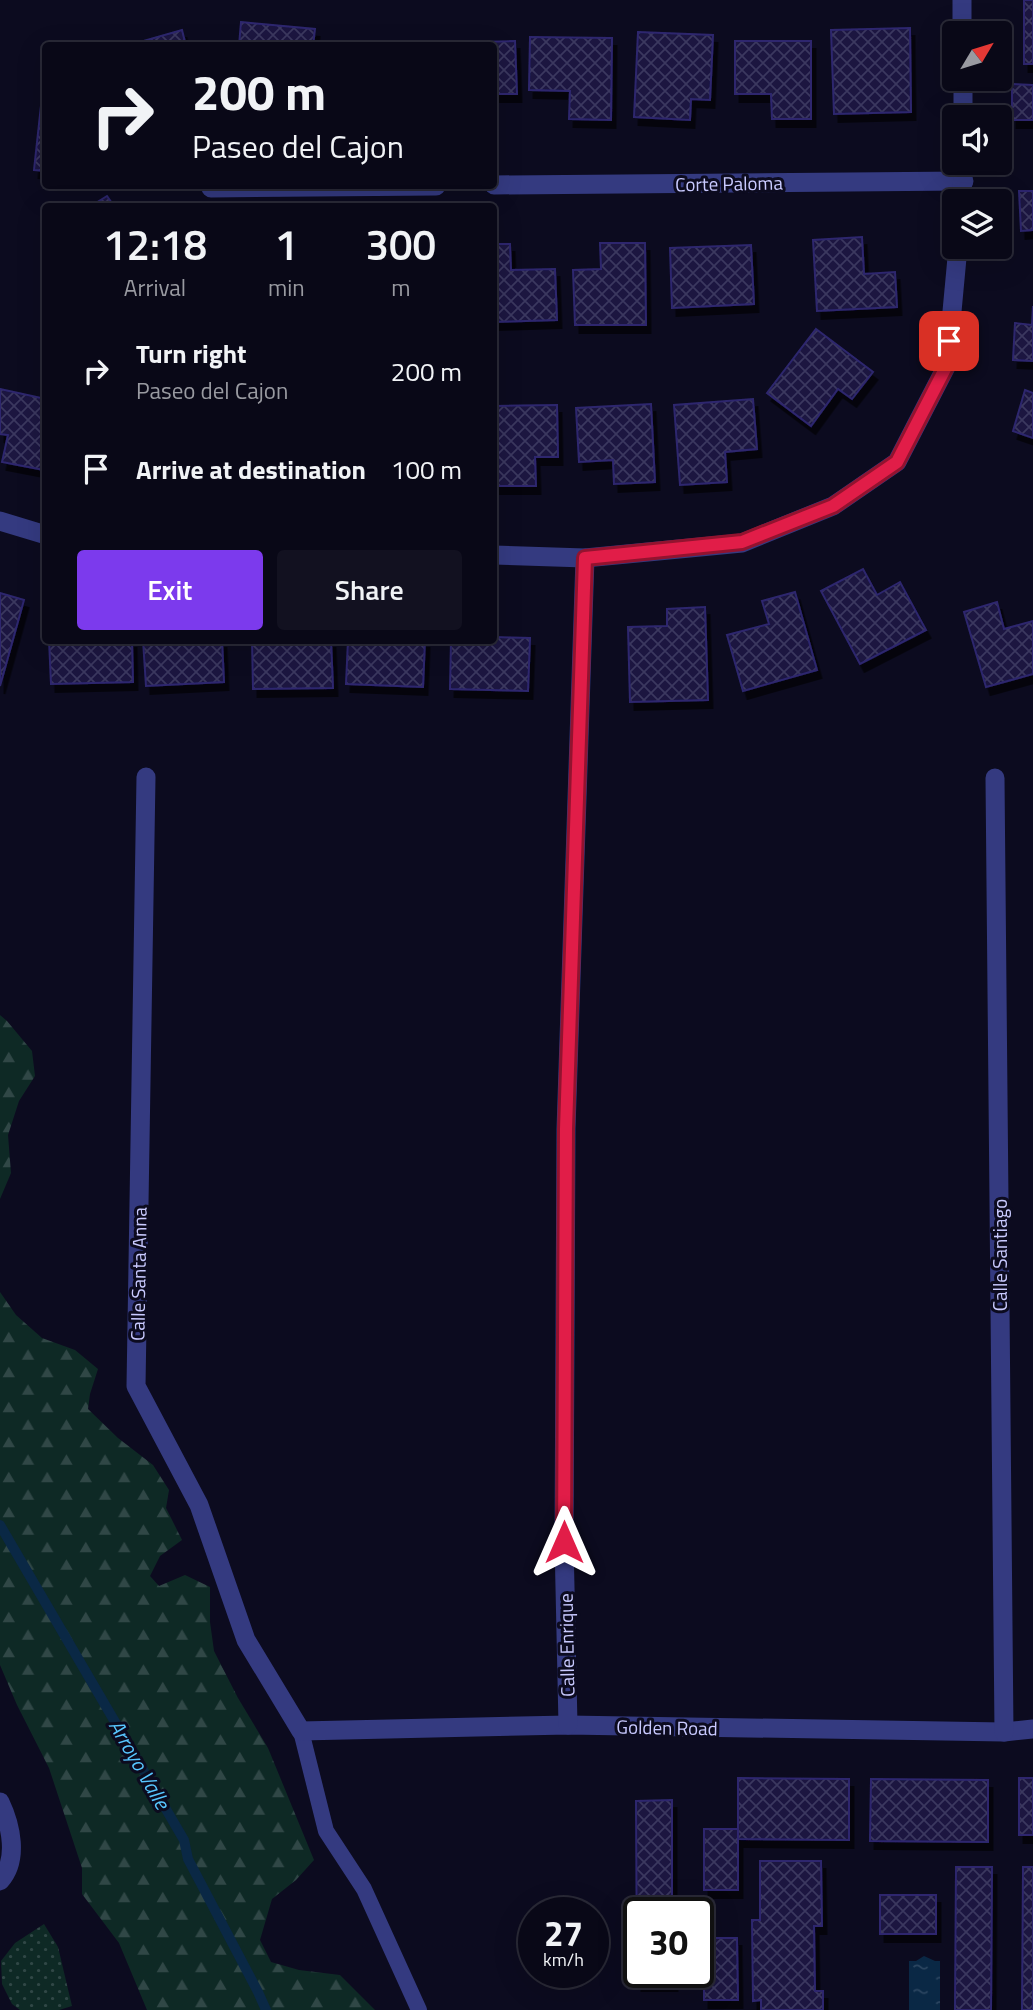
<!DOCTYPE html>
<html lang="en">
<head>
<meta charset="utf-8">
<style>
	:root { --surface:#090817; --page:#121120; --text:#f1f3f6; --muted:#999aa1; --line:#292936; --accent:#7c3aed }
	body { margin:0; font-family:"Titillium Web",sans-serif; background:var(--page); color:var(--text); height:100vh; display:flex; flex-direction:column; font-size:26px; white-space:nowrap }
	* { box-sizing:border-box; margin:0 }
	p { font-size:23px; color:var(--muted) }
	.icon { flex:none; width:38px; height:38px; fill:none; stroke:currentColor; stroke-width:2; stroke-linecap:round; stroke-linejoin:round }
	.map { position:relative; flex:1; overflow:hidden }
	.drawer { position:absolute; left:42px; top:203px; width:455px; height:441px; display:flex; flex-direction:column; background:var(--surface); border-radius:7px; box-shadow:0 7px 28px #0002,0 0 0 2px var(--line) }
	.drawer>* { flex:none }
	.top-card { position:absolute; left:42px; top:42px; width:455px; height:147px; border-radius:7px; box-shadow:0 7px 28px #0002,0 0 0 2px var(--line); background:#090817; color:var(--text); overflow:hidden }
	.needle { width:46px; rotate:52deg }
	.buttons { position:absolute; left:942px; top:21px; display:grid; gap:14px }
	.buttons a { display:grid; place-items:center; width:70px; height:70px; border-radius:7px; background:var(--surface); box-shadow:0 7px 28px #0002,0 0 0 2px var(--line); font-size:35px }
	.speed { position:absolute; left:518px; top:1897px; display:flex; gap:14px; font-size:35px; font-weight:700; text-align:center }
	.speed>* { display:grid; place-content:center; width:91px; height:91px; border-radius:50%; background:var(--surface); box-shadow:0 7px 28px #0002,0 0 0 2px var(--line); line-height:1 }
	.speed small { font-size:18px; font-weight:400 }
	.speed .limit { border:4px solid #111; border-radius:10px; background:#fff; color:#111 }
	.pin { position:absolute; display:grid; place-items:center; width:60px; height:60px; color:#fff; margin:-30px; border-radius:14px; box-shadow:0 4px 10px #0006 }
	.me { position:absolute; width:77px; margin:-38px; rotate:0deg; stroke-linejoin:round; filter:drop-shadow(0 0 5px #0008) }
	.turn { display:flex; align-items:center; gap:24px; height:147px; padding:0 35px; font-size:32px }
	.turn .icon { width:91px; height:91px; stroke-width:2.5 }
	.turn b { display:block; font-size:49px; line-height:60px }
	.eta { display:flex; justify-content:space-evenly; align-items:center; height:119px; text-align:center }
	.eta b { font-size:42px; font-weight:600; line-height:49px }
	.cta { display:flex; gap:14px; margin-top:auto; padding:14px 35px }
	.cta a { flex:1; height:80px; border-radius:7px; background:var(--accent); color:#fff; font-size:28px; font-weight:600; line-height:80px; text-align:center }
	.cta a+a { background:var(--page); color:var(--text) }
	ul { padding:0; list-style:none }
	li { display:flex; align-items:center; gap:21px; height:98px; padding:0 35px }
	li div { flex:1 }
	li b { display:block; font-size:26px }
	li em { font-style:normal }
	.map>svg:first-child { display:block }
	.forest { fill:url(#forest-firs) }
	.park { fill:url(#park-dots) }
	.water { fill:url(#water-ripples) }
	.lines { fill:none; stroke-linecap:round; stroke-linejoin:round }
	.stream { stroke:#0a2845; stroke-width:10 }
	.building { fill:url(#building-cross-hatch); stroke:#2d276e; stroke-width:2; filter:url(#shadow) }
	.service { stroke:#343a80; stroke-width:16 }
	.minor { stroke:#343a80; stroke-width:19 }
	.route-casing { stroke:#92132f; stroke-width:18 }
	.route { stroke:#e11d48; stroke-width:12 }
	.labels { text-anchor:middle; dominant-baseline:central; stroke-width:6; stroke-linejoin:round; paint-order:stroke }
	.street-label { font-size:19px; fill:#c9caff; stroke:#0c0b1f }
	.water-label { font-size:21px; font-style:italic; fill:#57c6ff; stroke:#0c0b1f }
</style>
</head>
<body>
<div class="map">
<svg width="1033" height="2010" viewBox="0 0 1033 2010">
	<defs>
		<pattern id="forest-firs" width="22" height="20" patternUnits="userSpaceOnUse" patternTransform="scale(1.75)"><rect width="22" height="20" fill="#0e2925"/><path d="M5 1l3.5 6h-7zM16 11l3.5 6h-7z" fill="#304746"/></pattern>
		<pattern id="park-dots" width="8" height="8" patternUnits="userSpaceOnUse" patternTransform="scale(1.75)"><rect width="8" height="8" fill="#0e2925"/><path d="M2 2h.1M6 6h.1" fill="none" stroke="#304746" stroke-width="1.8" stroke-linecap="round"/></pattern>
		<pattern id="water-ripples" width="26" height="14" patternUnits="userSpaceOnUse" patternTransform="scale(1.75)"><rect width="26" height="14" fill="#0a2845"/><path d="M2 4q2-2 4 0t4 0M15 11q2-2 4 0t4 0" fill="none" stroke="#2c4661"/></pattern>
		<pattern id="building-cross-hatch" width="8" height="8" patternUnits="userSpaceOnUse" patternTransform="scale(1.75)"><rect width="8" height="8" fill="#1a1641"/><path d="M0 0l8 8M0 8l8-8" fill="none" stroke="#3a375e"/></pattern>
		<filter id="shadow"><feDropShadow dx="4.5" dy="8" stdDeviation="0" flood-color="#0009"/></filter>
	</defs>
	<rect width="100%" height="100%" fill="#0c0b1f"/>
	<g class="forest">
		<polygon points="0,1015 7,1021 32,1051 35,1076 19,1101 8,1135 11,1173 0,1199"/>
		<polygon points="0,1292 16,1315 42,1338 75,1350 98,1369 90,1394 88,1409 118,1438 153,1465 169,1490 166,1508 182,1540 160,1556 150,1576 159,1586 185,1575 210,1587 210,1622 214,1651 238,1698 268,1748 314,1860 296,1880 272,1899 260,1940 271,1962 299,1970 340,1975 375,2010 147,2010 119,1943 82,1894 82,1868 49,1768 17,1705 0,1665"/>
	</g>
	<polygon class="park" points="44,1924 58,1947 72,2006 59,2010 20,2010 12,2004 2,1984 1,1961 15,1943"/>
	<polygon class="water" points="924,1956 935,1961 940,1961 940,2010 909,2010 909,1961 916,1961"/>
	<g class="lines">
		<polyline class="stream" points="0,1525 184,1840 188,1859 258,1992 266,2010"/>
	</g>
	<g class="building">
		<rect x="1024" y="0" width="9" height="64"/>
		<polygon points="241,22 315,29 313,46 239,46"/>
		<polygon points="910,28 911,112 834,114 831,30"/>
		<polygon points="182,30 186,46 126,46"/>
		<polygon points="638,32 713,35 710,100 691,99 690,120 634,117"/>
		<polygon points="530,37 612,38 611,120 569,119 570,91 529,90"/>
		<polygon points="515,41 517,94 494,94 494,46 438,46 438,43"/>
		<polygon points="735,41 811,41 811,119 772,119 771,94 735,94"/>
		<polygon points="1012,84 1033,85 1033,120 1012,120"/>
		<polygon points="43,87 46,88 46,171 34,170"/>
		<polygon points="1019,191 1033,191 1033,230 1021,231"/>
		<polygon points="107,196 114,206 91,206"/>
		<polygon points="862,237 864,274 895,272 897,307 817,311 813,240"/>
		<polygon points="600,243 645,243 646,325 575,325 573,270 601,269"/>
		<polygon points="494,244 510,244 511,270 555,269 557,320 494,322"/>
		<polygon points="751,245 754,304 672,308 670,248"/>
		<polygon points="1033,306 1033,361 1013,360 1015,323 1032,325"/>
		<polygon points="816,329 873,372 852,399 838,389 811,426 767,393"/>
		<polygon points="0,389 46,399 44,470 2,462 8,435 0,434"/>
		<polygon points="1025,390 1033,393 1033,438 1013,431"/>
		<polygon points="753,399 757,449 725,452 727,482 680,485 674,405"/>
		<polygon points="651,404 655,482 614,484 613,460 579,462 576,408"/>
		<polygon points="557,405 558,457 535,457 536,486 494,486 494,406"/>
		<polygon points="863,569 877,595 900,582 926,630 860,664 821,591"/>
		<polygon points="795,592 817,670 743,691 727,635 769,624 762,601"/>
		<polygon points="0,593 24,600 0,686"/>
		<polygon points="997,602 1004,629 1033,621 1033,674 986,687 964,612"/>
		<polygon points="705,607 708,700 630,702 628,627 667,626 667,609"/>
		<polygon points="494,637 530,638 528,691 450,689 451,640 494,640"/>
		<polygon points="49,640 132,640 133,682 51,684"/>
		<polygon points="143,640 222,640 224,682 146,686"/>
		<polygon points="252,640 331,640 333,688 253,689"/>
		<polygon points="348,640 425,640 423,687 346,684"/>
		<polygon points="738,1778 849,1779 849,1840 738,1839"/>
		<rect x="1019" y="1778" width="14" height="57"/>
		<polygon points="871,1779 988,1780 988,1842 870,1841"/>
		<polygon points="672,1800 672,1913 639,1913 639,1972 672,1972 673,1983 637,1983 636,1801"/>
		<rect x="704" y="1829" width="34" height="61"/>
		<polygon points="760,1861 821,1861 822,1926 814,1926 815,1991 823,1991 823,2010 761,2010 761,2000 753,2001 752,1920 760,1920"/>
		<polygon points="956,1867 992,1867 991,2010 955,2010"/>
		<polygon points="1023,1867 1033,1867 1033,2010 1022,2010"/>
		<rect x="880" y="1895" width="56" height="39"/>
		<polygon points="704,1938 737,1938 738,2000 704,2000"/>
	</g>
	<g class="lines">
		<polyline class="service" points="301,1731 326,1831 364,1889 419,2010"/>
		<g class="minor">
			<polyline points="962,0 962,33"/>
			<polyline points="963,79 963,117"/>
			<polyline points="494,185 964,181"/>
			<polyline points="211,188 436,186"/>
			<polyline points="962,201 963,163"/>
			<polyline points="0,521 46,535"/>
			<polyline points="494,555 585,558 742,543 833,506 897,462 947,365 958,247"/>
			<polyline points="146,777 136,1386 199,1505 246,1640 301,1731 568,1725 1004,1732 1033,1729"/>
			<polyline points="995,778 1004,1732"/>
			<polyline points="568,1725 564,1542 566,1129 585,558"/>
			<path d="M0,1802C11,1825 19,1860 0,1881"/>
		</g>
	</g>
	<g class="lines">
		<defs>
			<polyline id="route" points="564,1542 566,1129 585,558 742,542 833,506 897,462 947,365 949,341"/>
		</defs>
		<use href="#route" class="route-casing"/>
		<use href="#route" class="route"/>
	</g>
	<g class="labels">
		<g class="street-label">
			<text transform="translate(729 183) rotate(-1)">Corte Paloma</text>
			<text transform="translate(999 1255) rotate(-90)">Calle Santiago</text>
			<text transform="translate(138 1274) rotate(-89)">Calle Santa Anna</text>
			<text transform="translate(566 1645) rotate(-91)">Calle Enrique</text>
			<text transform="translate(667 1727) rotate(1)">Golden Road</text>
		</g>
		<g class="water-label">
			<text transform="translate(140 1764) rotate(60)">Arroyo Valle</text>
		</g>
	</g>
</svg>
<div class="buttons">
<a><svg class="needle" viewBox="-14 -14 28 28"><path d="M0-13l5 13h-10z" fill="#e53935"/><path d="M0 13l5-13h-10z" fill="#999aa1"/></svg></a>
<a><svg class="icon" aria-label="sound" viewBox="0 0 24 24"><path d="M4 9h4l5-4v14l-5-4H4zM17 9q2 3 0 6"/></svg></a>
<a><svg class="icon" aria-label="layers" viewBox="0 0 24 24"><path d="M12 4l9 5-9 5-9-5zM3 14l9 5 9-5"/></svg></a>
</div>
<div class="speed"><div>27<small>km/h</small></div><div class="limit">30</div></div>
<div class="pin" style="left:949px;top:341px;background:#d93025"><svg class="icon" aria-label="arrive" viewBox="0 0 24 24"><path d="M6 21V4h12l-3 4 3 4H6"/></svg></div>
<svg class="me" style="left:564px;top:1542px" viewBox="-20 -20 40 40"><path d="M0-17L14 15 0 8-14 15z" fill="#e11d48" stroke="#fff" stroke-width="4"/></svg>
<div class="top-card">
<div class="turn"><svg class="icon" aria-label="right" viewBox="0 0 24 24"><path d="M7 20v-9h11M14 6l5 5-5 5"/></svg><div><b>200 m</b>Paseo del Cajon</div></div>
</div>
<section class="drawer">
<div class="eta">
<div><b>12:18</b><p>Arrival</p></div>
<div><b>1</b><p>min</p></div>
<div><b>300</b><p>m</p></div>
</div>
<ul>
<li><svg class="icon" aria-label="right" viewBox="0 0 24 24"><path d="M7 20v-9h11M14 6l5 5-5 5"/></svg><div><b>Turn right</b><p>Paseo del Cajon</p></div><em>200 m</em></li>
<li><svg class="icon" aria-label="arrive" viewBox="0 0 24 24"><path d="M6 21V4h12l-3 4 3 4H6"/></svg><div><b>Arrive at destination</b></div><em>100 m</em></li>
</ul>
<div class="cta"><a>Exit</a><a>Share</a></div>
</section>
</div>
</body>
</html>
